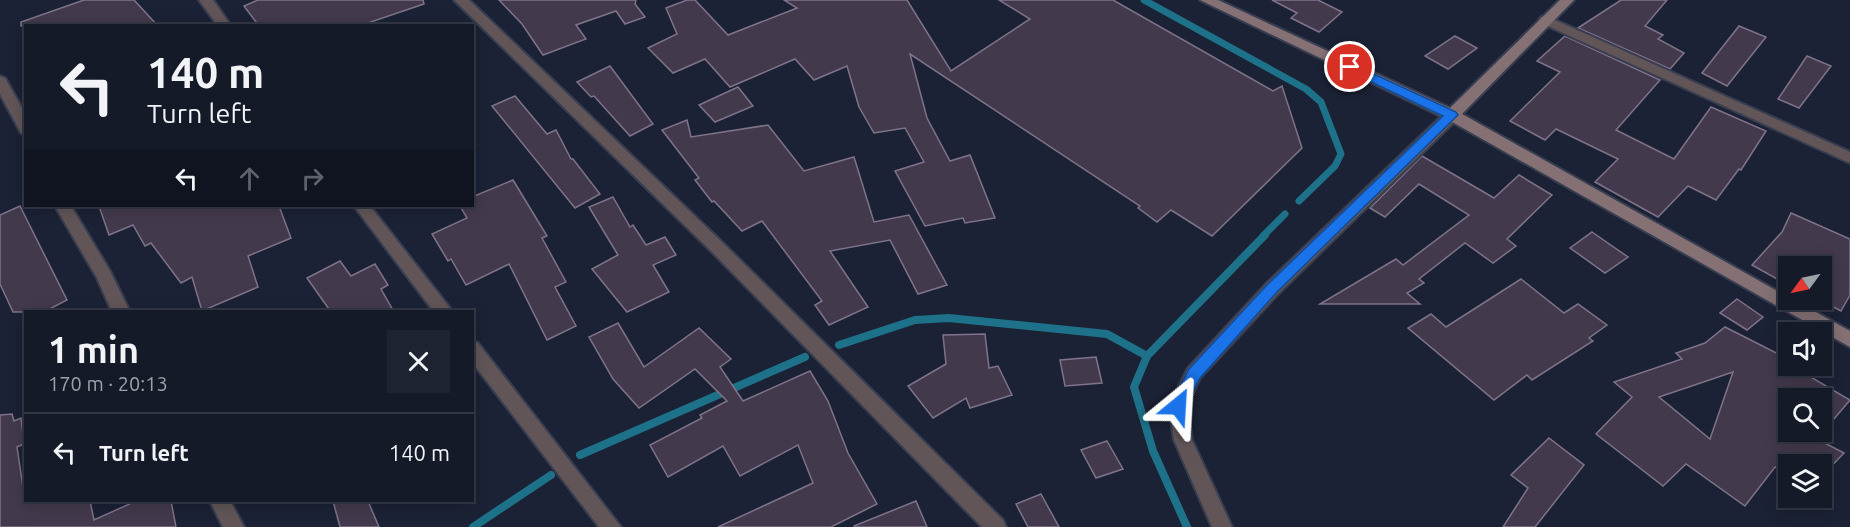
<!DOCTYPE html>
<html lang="en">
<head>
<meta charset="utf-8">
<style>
	:root { --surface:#141a28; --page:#1d2330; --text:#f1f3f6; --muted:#9da1a8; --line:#333845 }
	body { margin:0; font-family:Ubuntu,sans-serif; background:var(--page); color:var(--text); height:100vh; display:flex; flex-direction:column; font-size:22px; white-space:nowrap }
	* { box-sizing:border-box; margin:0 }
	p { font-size:20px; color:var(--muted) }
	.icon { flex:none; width:33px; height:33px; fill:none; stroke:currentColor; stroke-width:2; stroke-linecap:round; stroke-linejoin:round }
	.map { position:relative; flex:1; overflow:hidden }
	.details { position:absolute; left:24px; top:310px; width:450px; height:192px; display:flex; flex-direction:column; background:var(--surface); border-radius:0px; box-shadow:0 3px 15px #0003,0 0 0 2px var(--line) }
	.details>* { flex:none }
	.banner { position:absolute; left:24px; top:24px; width:450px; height:183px; border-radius:0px; box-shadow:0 3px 15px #0003,0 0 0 2px var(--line); background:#141a28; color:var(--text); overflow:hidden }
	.needle { width:39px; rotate:237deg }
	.tools { position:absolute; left:1778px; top:256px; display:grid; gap:12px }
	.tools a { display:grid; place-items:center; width:54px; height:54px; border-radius:0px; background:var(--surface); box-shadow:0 3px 15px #0003,0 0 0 2px var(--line); font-size:30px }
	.pin { position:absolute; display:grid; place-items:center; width:51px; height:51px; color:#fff; margin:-26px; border:3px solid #fff; border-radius:50%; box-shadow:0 2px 6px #0007 }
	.me { position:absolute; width:66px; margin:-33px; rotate:27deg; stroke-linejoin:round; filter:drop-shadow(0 0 4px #0008) }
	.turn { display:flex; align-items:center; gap:21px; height:126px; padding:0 24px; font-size:27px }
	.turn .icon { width:78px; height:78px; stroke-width:2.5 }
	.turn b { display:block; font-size:42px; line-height:51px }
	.lanes { display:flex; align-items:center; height:57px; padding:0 24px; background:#0003; justify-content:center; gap:30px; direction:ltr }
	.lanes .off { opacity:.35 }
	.round { display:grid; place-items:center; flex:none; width:63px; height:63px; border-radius:0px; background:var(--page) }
	.head { display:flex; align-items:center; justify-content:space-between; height:102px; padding:0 24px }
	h1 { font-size:36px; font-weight:700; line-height:45px }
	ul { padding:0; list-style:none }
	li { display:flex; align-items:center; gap:18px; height:78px; padding:0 24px; border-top:2px solid var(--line) }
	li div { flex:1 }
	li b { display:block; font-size:22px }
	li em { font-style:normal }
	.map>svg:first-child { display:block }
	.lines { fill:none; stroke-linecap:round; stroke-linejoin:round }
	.stream-far1 { stroke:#1d7189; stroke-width:7 }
	.stream { stroke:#1d7189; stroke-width:8 }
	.building { fill:#43394d; stroke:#7f738a; stroke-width:1.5; fill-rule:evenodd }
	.minor-casing { stroke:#383e51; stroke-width:4 }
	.secondary-casing { stroke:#383e51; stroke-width:4 }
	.minor { fill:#615557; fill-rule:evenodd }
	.secondary { fill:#857174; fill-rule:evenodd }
	.route { fill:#1a73e8; stroke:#114b97; stroke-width:1.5 }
</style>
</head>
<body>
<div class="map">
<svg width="1850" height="527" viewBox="0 0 1850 527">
	<rect width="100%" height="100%" fill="#1b2235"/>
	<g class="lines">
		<g class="stream-far1">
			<polyline points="1144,0 1306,89 1321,102 1341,154 1335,166 1299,201"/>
			<polyline points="1263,236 1285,214"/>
		</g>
		<g class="stream">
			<polyline points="839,345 915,320 949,318 1107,334 1147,356"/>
			<polyline points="580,455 805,357"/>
			<polyline points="473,527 551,475"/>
			<polyline points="1187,527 1153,451 1134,387 1147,356 1265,235"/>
		</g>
	</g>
	<g class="building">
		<polygon points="84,0 134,0 158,26 21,26 21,22"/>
		<polygon points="258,0 423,0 424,4 359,26 259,26 244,6"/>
		<polygon points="499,0 636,0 635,4 645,17 625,24 616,11 576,25 586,39 543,55 522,24"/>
		<polygon points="687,0 695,0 728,35 797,8 784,0 907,0 951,71 1030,19 999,0 1113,0 1273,91 1282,86 1302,148 1212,236 1171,210 1157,222 1138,208 1140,206 910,54 927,118 950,161 970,155 995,218 965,223 963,218 925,226 895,171 924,162 905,128 874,133 859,107 847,66 814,80 795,59 730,87 705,59 673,73 648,48 677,34 666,8"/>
		<polygon points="1272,0 1318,0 1342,12 1319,32 1291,18 1297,13"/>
		<polygon points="1621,0 1667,0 1645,26 1663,35 1658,39 1684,53 1670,69 1578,28"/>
		<polygon points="1739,26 1766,37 1727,86 1702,73"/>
		<polygon points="1455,36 1477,48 1448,69 1425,56"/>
		<polygon points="1565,36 1660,80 1616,130 1674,159 1711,107 1766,131 1741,170 1739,169 1716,200 1688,186 1658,217 1595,182 1618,159 1556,129 1545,140 1510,121 1560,72 1537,61"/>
		<polygon points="1807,56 1831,66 1799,108 1778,99"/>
		<polygon points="610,66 653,124 630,136 594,96 591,97 577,82"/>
		<polygon points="738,87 753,106 715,122 699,105"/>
		<polygon points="515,96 547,134 556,130 571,159 573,159 600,194 575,208 492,106"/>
		<polygon points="687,120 691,137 768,125 804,171 854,157 874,222 909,215 947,285 918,294 890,240 830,251 868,307 829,325 815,305 822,301 762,221 742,231 714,201 712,202 695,180 699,178 662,130"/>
		<polygon points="1422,156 1494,198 1519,175 1552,195 1507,239 1516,246 1493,263 1465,243 1419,279 1424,283 1407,293 1420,304 1320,304 1396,259 1403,265 1469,215 1419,184 1385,217 1370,208"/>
		<polygon points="513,180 547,236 542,238 566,282 555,287 576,326 547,340 509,264 466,285 451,259 448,261 432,234 467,218 460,206 472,206 472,197"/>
		<polygon points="613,197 630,227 633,225 646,245 665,237 676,255 653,265 669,292 627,312 592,269 618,255 589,207"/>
		<polygon points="20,206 67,300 44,312 13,312 0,284 0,215"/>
		<polygon points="99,206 279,206 291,238 248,256 258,287 202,311 192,277 181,283 151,243 145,246 133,225 109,235"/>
		<polygon points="1791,213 1850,239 1850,295 1841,311 1820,300 1821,267 1788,267 1788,285 1752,265 1782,232"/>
		<polygon points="1592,232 1628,257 1605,273 1570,248"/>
		<polygon points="340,261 351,276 375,264 388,285 381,289 394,312 331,312 307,278"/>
		<polygon points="1521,279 1564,313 1578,304 1607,325 1589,338 1593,341 1532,380 1527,375 1494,400 1408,328 1431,314 1446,327"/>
		<polygon points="1737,299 1763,317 1747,330 1720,313"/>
		<polygon points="618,323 644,367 699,328 731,359 720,367 743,401 810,371 828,401 848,453 877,504 831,527 718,527 813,483 798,445 740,476 723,446 668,477 650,445 702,418 700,415 727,401 695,369 639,408 613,379 589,337"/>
		<path d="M1725,327L1788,359V366H1792L1850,400L1817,439L1844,453L1821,477V465H1788V476L1775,467L1745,506L1686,464L1663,486L1596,434L1632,397L1614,382L1682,359L1676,353L1705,343ZM1733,372L1710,439L1659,397ZM1788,399H1821V432H1788Z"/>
		<polygon points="985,334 989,368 998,366 1012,395 970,408 966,398 933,418 908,386 946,364 943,335"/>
		<polygon points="1096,357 1102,383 1065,386 1060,360"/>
		<polygon points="12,414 14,421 21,418 24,444 17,447 25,501 90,501 94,520 136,501 171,501 176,527 0,527 0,415"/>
		<polygon points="1549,438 1584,465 1535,527 1503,527 1528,488 1511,475"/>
		<polygon points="1107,441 1123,469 1096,478 1081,450"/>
		<polygon points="1041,494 1059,527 1028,527 1016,504"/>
		<polygon points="333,501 368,501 379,527 340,527"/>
		<polygon points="916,501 927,527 854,527 854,526"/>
	</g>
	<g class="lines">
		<defs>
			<g id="minor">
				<polygon points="199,0 213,0 231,26 218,26"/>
				<polygon points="454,0 469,0 724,244 1003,520 1006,527 982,527 712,252"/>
				<polygon points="1546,16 1850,152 1850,163 1541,23 1539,20 1541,17"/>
				<polygon points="0,76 5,78 26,115 26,134 21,133 0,94"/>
				<polygon points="1452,110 1459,115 1457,119 1278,294 1200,378 1187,406 1192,440 1232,527 1212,527 1174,440 1169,406 1188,368 1266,284 1447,111"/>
				<polygon points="55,206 71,206 110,271 130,312 112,312 97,278"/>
				<polygon points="354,206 370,206 453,312 434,312"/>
				<polygon points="472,341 478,343 621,527 599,527 472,362"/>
				<polygon points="210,501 230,501 244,527 223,527"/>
			</g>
			<polygon id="secondary" points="1200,0 1218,0 1450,108 1560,0 1574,0 1462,114 1788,297 1788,300 1794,300 1850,331 1850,347 1447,119"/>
		</defs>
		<use href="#minor" class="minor-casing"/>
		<use href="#secondary" class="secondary-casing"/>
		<use href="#minor" class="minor"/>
		<use href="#secondary" class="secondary"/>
	</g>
	<polygon class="route" points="1350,63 1456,112 1458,115 1277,292 1200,378 1183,411 1178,413 1172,411 1170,406 1189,369 1267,285 1443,116 1346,70 1344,67"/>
</svg>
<div class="tools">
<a><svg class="needle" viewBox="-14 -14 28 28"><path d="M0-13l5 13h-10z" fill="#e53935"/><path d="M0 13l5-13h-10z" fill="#9da1a8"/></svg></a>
<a><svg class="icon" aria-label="sound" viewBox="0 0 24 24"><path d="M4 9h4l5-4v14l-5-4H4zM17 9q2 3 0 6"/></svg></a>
<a><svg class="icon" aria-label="search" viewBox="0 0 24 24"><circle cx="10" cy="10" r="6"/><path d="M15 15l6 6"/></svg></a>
<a><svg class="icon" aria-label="layers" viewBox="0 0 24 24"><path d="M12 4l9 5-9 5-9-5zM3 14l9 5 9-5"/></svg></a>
</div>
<div class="pin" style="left:1350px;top:67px;background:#d93025"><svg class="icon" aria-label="arrive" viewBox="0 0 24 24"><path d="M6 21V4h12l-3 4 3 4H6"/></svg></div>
<svg class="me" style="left:1178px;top:406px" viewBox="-20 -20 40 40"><path d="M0-17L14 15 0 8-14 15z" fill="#1a73e8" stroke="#fff" stroke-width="4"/></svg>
<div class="banner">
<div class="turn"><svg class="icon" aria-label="left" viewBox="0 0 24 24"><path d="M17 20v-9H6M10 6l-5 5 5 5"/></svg><div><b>140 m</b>Turn left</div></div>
<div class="lanes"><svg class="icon" aria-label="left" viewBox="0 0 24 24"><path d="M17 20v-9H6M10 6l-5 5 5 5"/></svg><svg class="icon off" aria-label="ahead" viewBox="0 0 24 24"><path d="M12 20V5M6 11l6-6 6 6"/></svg><svg class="icon off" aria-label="right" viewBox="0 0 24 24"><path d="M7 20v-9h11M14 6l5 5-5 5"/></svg></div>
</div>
<section class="details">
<div class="head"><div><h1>1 min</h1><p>170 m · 20:13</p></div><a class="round"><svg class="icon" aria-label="close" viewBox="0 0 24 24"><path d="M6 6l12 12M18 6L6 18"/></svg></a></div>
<ul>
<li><svg class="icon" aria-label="left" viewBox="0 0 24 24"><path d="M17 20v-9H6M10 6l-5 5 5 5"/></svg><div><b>Turn left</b></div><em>140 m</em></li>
</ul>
</section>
</div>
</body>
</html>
